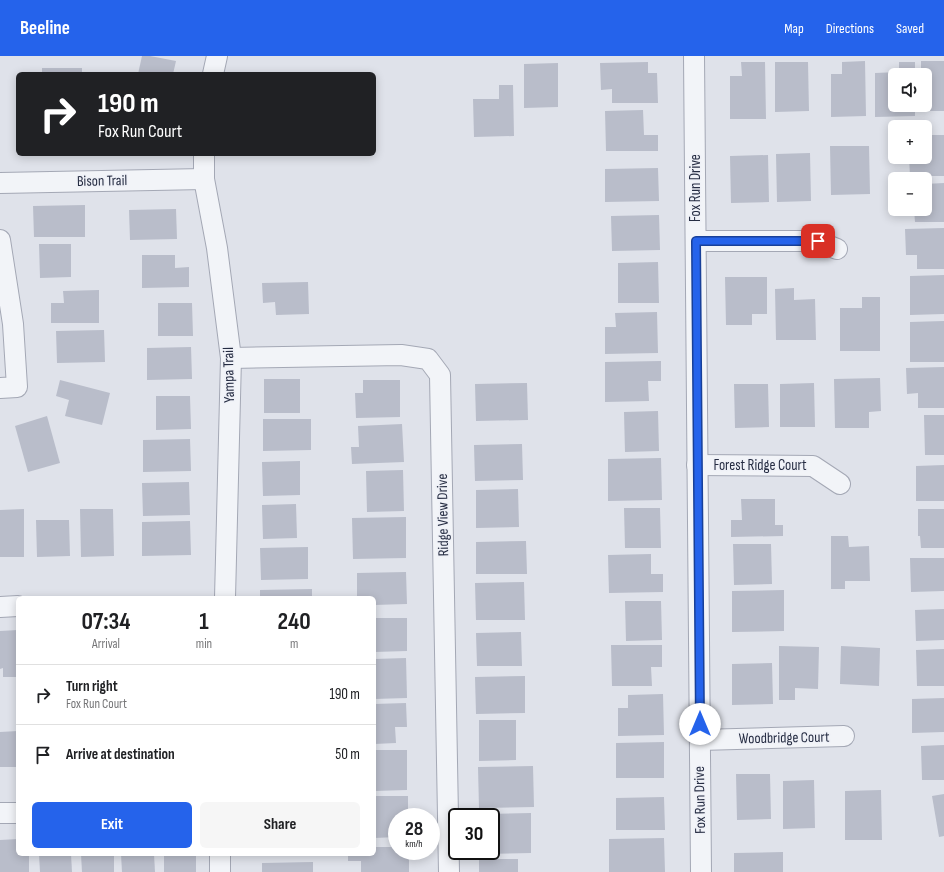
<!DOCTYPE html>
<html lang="en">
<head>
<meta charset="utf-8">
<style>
	:root { --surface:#fff; --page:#f6f6f6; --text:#202124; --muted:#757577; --line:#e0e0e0; --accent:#2563eb }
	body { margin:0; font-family:"Sofia Sans Condensed",sans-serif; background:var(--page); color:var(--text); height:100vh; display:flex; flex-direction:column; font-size:15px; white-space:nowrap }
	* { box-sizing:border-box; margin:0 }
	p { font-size:13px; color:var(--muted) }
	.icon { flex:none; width:22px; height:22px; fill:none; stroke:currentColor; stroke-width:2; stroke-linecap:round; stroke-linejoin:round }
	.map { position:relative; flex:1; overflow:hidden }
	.side { position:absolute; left:16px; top:540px; width:360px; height:260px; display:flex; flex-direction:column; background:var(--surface); border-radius:6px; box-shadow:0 2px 10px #0003 }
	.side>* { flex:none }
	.banner { position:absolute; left:16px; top:16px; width:360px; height:84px; border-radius:6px; box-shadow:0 2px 10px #0003; background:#202124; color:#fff; overflow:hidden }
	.controls { position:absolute; left:888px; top:12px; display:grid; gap:8px }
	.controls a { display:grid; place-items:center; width:44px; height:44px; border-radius:6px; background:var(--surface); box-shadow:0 2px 10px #0003; font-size:20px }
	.speed { position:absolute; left:388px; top:752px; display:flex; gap:8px; font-size:20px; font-weight:700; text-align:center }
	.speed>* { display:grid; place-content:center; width:52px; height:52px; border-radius:50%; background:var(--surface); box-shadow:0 2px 10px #0003; line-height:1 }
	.speed small { font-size:10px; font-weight:400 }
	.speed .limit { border:2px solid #111; border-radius:6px; background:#fff; color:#111 }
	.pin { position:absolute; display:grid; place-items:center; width:34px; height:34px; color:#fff; margin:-17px; border-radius:8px; box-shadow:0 2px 6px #0006 }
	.me { position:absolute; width:44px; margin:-22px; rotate:0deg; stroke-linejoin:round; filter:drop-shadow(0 0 3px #0008) }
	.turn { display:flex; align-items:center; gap:14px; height:84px; padding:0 16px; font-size:18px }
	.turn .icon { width:52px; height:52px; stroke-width:2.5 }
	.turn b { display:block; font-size:28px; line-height:34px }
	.eta { display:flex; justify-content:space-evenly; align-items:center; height:68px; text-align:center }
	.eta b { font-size:24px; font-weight:700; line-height:28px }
	.action { display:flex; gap:8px; margin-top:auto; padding:8px 16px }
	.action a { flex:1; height:46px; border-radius:6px; background:var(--accent); color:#fff; font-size:16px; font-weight:700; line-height:46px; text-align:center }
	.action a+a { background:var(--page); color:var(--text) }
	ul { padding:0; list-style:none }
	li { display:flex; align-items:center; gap:12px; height:60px; padding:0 16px; border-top:1px solid var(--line) }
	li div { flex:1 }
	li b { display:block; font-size:15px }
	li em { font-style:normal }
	header { display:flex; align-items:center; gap:24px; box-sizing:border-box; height:56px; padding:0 20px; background:var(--accent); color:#fff }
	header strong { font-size:19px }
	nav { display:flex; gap:22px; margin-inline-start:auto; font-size:14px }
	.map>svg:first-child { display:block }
	.building { fill:#b9bdca }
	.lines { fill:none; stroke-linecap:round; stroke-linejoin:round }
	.minor-casing { stroke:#a4a8b5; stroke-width:22 }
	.minor { stroke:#f2f4f8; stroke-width:20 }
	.route-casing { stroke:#184099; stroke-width:10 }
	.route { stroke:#2563eb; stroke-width:7 }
	.labels { text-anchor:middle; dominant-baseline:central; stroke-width:3; stroke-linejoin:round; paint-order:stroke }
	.street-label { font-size:15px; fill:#262d43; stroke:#eff1f7 }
</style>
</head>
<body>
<header>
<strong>Beeline</strong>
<nav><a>Map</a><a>Directions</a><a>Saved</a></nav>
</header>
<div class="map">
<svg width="944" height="816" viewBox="0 0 944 816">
	<rect width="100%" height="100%" fill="#dfe2ea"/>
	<g class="building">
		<polygon points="142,0 150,0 176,5 173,18 138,18"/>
		<polygon points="865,5 866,60 831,61 831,18 842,18 842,6"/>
		<polygon points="921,5 944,5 944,55 921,55 921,49 925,49 925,19 921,19"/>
		<polygon points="648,6 648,17 657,17 658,47 612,47 612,33 601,34 600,7"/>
		<polygon points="741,6 765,6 766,63 730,63 730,20 742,20"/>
		<polygon points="775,6 808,6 809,55 775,56"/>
		<polygon points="899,6 915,6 915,19 895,19 895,49 915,49 915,60 875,61 875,17 899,16"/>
		<polygon points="558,7 558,51 524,52 524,8"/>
		<rect x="42" y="12" width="40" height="6"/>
		<polygon points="499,29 513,29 514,80 474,81 473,43 499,43"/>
		<polygon points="643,54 644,79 658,79 658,95 606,95 605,55"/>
		<polygon points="925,79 944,79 944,120 910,120 909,101 925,101"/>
		<polygon points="830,90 869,90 870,138 831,139"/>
		<polygon points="810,97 811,145 777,146 776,98"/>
		<polygon points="768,99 769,146 731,147 730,100"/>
		<polygon points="658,112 659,145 605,146 605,113"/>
		<polygon points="944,127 944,166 915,166 914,153 925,153 925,128"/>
		<polygon points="85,149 85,181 34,181 33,150"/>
		<polygon points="176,153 177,183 130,184 129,154"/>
		<polygon points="659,159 660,194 612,195 611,160"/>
		<polygon points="944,172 944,213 917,213 917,199 906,199 905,173"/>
		<polygon points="39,188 71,188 71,221 40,222"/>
		<polygon points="142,199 175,199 175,212 189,211 189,231 142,232"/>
		<polygon points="658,206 659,247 618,247 618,207"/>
		<polygon points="944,219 944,258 910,259 910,220"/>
		<polygon points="725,221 767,221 767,258 752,258 752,269 726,269"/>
		<polygon points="308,226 309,258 276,259 275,246 263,247 262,227"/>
		<polygon points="794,232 794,244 815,243 816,284 776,284 775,233"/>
		<polygon points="99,234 99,267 51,267 51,247 64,247 63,235"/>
		<polygon points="862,241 880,241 880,295 840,295 840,252 862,252"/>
		<polygon points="158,247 192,247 193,280 158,280"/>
		<polygon points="657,256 658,297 605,298 605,271 616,271 615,257"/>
		<polygon points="944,265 944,306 910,306 910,266"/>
		<polygon points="104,274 105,306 57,307 56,275"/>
		<polygon points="191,291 192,323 147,324 147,292"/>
		<polygon points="661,305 661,325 648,325 649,345 605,346 605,306"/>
		<polygon points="944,311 944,352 918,352 918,337 907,338 906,312"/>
		<polygon points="880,322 881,355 869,356 869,372 835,372 834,323"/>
		<rect x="264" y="323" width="36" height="34"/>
		<polygon points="60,324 110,337 102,369 65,360 69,344 56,340"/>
		<polygon points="363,324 400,324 400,361 356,362 355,337 363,337"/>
		<polygon points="527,327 528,364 476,365 475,328"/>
		<polygon points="814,327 815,371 780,371 780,328"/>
		<polygon points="734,328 768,328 769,371 735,372"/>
		<polygon points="156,340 190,340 191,373 156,374"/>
		<polygon points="658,355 659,395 625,396 624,356"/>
		<polygon points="924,359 944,359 944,399 925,399"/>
		<polygon points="47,360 60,407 28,416 15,370"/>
		<polygon points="263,363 311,363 311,394 263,395"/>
		<polygon points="402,368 404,406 352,408 351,391 359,391 358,370"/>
		<polygon points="190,383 191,415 143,416 143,384"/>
		<polygon points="522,388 523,424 475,425 474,389"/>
		<polygon points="661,402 662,444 608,445 608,403"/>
		<polygon points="300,405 300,439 263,440 262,406"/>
		<polygon points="944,409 944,445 916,445 916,410"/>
		<polygon points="403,414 404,455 367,456 366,415"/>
		<polygon points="189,426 190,459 143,460 142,427"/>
		<polygon points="518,433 519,471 476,472 476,434"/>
		<polygon points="741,443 775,443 775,469 783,469 783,480 731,481 731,464 742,464"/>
		<polygon points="296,448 297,482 263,483 262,449"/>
		<polygon points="624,452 660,452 661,492 625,492"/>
		<polygon points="24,453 24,501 0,501 0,454"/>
		<polygon points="80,453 113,453 114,500 81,501"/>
		<polygon points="918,453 944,453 944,492 921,492 920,480 918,480"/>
		<polygon points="406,461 406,502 353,503 352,462"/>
		<polygon points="36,464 69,464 70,500 37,501"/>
		<polygon points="190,465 191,499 142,500 142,466"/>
		<polygon points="831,480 848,480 849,491 869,490 870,525 845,525 845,533 831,533"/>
		<polygon points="526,485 527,518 476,518 476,486"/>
		<polygon points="733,488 771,488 772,528 734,529"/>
		<polygon points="308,491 308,523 261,524 260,492"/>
		<polygon points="651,498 651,518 663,518 663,536 609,537 608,499"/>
		<polygon points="910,502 944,502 944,535 911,536"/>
		<polygon points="406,516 407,548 374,549 374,542 357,542 357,517"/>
		<polygon points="524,526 525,564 476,564 475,527"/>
		<polygon points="312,533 312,542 260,542 260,534"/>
		<polygon points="784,534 784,575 732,576 732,535"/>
		<polygon points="625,545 661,545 662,584 626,585"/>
		<polygon points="944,553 944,584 916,585 915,554"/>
		<polygon points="374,562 407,562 407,595 374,596"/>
		<polygon points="18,574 18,621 3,621 3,612 0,613 0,575"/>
		<polygon points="521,576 522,610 477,610 476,577"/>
		<polygon points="611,589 662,589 662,611 651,611 652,630 612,630"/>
		<polygon points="779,590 819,591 818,633 795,632 795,644 779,644"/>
		<polygon points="841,590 880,592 879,630 840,628"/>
		<polygon points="944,593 944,630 917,630 916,594"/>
		<polygon points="406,602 407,642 374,643 374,603"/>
		<polygon points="772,607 773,648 732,649 732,608"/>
		<polygon points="525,620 525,657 476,658 475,621"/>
		<polygon points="663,638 664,679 618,680 618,652 628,652 628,639"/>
		<polygon points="944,642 944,676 912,677 912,643"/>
		<polygon points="406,647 407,671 395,671 396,687 374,688 374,648"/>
		<polygon points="479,664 516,664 516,704 479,705"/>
		<polygon points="18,675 18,711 0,711 0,676"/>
		<polygon points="664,686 664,722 616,722 616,687"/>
		<polygon points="944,689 944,724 922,724 921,690"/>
		<polygon points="374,694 407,694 407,734 374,735"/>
		<polygon points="533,710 534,751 479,752 478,711"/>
		<polygon points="736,718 770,718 771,763 737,764"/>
		<polygon points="814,724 815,772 783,773 783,725"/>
		<polygon points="881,734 882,784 845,784 845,735"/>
		<polygon points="944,738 944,780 939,781 932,740"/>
		<polygon points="374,740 408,740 408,761 397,761 397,781 374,782"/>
		<polygon points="664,741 665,774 616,774 616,742"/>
		<polygon points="531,757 531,797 480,798 480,795 491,795 491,761 488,761 488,758"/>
		<polygon points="664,782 665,816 609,816 609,783"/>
		<polygon points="18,783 18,798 29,798 29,816 0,816 0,784"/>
		<polygon points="374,791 397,791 397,795 409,795 409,816 361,816 361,805 348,805 348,798 374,798"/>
		<polygon points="783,796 783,816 734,816 734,797"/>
		<polygon points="39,798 71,798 72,816 40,816"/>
		<polygon points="81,798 114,798 114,816 82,816"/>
		<polygon points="121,798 154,798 155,816 122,816"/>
		<rect x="164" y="798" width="32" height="18"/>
		<rect x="479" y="803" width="39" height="13"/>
		<polygon points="313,806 313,816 262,816 262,807"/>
	</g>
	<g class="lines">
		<defs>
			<g id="minor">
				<polyline points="694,0 701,816"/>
				<polyline points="213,18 217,0"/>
				<polyline points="204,98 204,123 217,192 231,302 225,542"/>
				<polyline points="0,127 204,123"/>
				<polyline points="0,184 13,268 17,331 0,332"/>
				<polyline points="696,185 817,185 837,193"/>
				<polyline points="231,302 401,299 428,303 440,319 449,816"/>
				<polyline points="697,409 813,410 840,428"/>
				<polyline points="0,551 18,550"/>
				<polyline points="700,684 844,680"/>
				<polyline points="0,757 18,757"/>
				<polyline points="220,798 220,816"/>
			</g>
		</defs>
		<use href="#minor" class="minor-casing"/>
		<use href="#minor" class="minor"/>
	</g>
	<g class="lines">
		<defs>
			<polyline id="route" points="700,668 696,185 818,185"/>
		</defs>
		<use href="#route" class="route-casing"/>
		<use href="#route" class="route"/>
	</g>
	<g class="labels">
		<g class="street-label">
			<text transform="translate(102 125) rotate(-1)">Bison Trail</text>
			<text transform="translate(695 132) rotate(-90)">Fox Run Drive</text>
			<text transform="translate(229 319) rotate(-91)">Yampa Trail</text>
			<text x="760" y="409">Forest Ridge Court</text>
			<text transform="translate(443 459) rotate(-91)">Ridge View Drive</text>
			<text transform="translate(784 682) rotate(-1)">Woodbridge Court</text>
			<text transform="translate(700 744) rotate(-91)">Fox Run Drive</text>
		</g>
	</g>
</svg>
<div class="controls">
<a><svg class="icon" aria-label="sound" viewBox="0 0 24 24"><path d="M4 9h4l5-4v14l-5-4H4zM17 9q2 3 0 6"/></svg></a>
<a>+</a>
<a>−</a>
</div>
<div class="speed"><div>28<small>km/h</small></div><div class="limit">30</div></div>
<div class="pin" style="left:818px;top:185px;background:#d93025"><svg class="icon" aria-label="arrive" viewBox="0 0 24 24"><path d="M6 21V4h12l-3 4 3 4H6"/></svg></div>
<svg class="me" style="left:700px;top:668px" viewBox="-20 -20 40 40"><circle r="19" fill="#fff"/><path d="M0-13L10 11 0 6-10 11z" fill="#2563eb"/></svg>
<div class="banner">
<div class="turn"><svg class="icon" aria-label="right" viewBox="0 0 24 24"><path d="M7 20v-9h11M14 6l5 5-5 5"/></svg><div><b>190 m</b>Fox Run Court</div></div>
</div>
<section class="side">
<div class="eta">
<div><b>07:34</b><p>Arrival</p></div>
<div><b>1</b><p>min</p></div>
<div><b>240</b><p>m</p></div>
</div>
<ul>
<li><svg class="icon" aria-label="right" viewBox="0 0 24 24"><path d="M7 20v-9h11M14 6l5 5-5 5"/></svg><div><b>Turn right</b><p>Fox Run Court</p></div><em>190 m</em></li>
<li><svg class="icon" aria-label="arrive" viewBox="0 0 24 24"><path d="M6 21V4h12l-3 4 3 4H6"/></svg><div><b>Arrive at destination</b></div><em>50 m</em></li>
</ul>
<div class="action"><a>Exit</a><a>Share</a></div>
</section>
</div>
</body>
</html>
